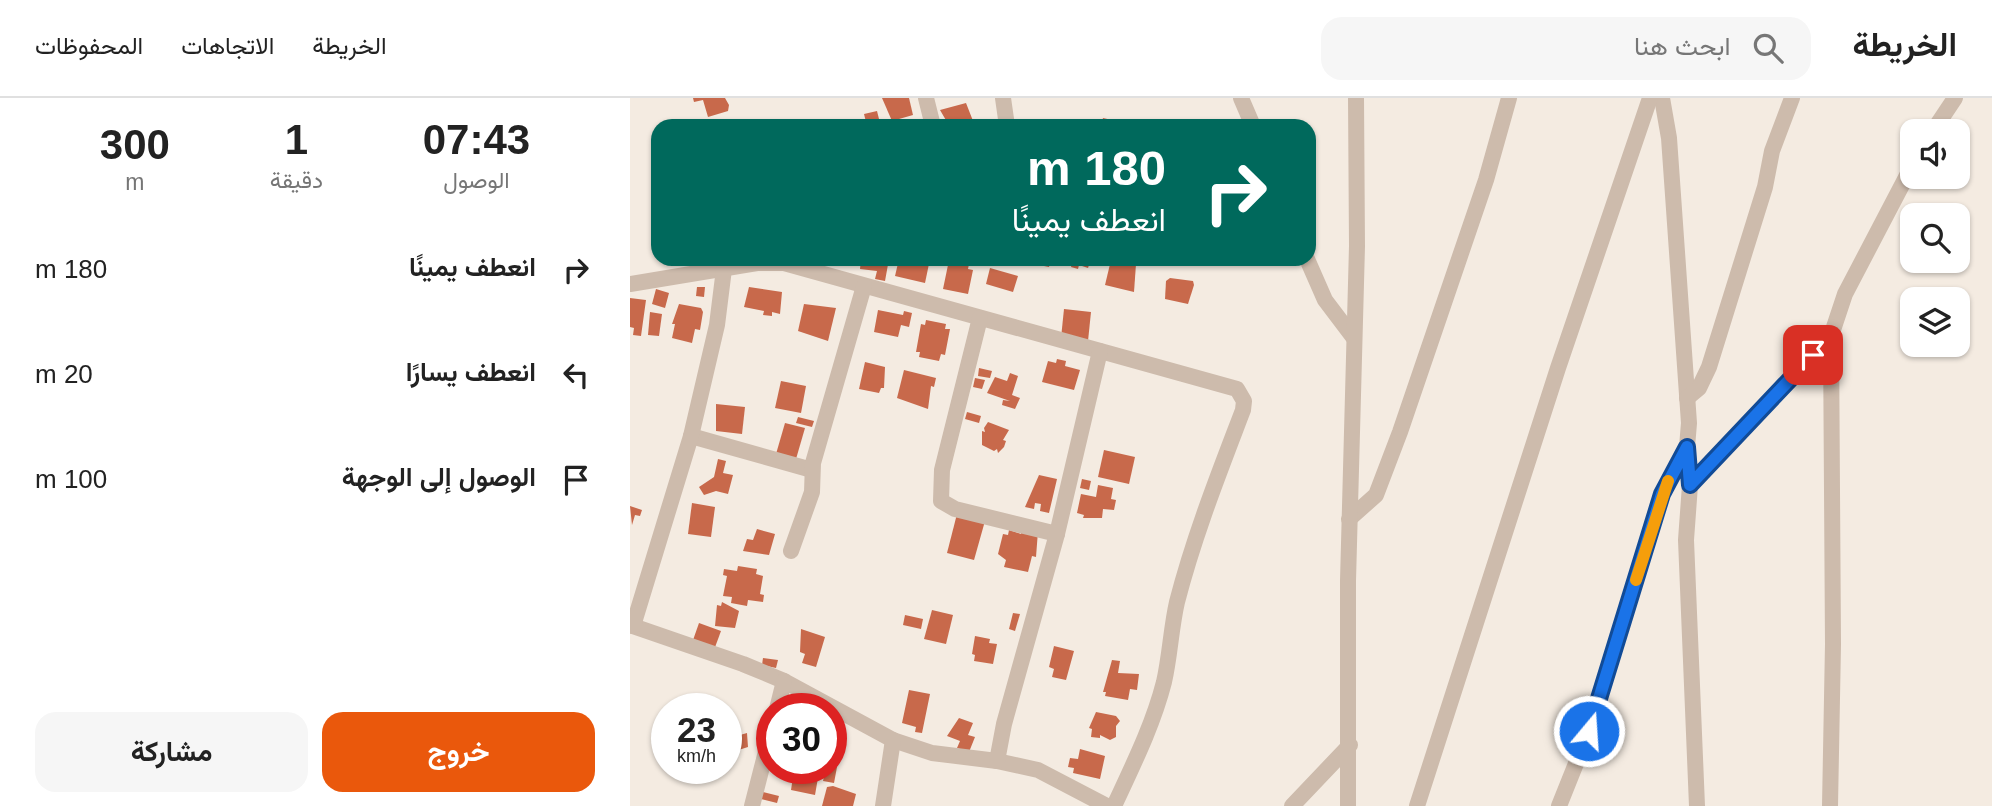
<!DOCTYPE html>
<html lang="ar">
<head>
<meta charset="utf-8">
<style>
	:root { --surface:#fff; --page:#f6f6f6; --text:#222; --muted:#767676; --line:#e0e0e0; --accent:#ea580c }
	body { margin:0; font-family:Helvetica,Vazirmatn,sans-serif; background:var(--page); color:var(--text); direction:rtl; height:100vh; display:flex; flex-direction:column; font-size:26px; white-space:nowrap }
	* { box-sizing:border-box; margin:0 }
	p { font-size:23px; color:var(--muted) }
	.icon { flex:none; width:38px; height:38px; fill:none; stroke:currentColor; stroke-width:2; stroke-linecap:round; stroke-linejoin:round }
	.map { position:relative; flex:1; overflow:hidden; direction:ltr }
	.side { display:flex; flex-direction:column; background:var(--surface); width:630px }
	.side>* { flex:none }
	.top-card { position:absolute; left:21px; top:21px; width:665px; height:147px; border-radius:21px; box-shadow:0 2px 5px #0004; direction:rtl; background:#00695c; color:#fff; overflow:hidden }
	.tools { position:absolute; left:1270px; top:21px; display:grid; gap:14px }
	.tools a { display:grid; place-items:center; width:70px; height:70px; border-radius:14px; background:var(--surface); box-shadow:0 2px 5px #0004; font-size:35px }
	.speed { position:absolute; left:21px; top:595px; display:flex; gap:14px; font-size:35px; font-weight:700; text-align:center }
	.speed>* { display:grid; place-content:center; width:91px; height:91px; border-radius:50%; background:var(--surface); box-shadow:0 2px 5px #0004; line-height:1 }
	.speed small { font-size:18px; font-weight:400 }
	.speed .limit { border:10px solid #d22; background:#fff; color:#111 }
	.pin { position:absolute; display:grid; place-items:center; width:60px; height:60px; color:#fff; margin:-30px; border-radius:14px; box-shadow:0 4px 10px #0006 }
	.me { position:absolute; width:77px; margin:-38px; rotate:18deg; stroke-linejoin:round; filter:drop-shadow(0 0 5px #0008) }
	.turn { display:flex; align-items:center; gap:24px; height:147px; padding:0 35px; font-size:32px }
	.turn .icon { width:91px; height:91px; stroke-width:2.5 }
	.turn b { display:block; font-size:49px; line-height:60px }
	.eta { display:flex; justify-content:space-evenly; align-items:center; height:119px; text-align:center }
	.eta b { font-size:42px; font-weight:700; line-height:49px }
	.primary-button { display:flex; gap:14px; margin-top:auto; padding:14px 35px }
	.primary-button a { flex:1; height:80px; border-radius:21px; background:var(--accent); color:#fff; font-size:28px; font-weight:700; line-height:80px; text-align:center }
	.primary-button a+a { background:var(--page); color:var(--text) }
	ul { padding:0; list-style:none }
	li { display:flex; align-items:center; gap:21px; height:105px; padding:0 35px }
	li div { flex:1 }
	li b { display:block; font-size:26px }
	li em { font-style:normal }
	header { display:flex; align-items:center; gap:42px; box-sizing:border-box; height:98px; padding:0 35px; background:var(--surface); border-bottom:2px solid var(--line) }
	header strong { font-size:33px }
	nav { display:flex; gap:38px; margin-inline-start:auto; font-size:24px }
	.search { width:490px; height:63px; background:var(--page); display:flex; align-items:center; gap:18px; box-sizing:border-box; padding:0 24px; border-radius:21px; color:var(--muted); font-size:26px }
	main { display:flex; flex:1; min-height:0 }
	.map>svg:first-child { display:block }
	.building { fill:#c8694b }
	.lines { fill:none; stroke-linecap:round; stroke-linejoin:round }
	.minor { stroke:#cdbbac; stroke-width:16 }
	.route-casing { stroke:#114b97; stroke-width:18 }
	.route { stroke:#1a73e8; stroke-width:12 }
	.slow { stroke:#f59e0b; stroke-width:12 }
</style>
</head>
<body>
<header>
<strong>الخريطة</strong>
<div class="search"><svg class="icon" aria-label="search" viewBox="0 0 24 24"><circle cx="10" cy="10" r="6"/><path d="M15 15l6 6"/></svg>ابحث هنا</div>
<nav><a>الخريطة</a><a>الاتجاهات</a><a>المحفوظات</a></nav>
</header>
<main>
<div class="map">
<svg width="1362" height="708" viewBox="0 0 1362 708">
	<rect width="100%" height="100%" fill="#f4ebe1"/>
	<g class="building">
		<polygon points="63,0 95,0 99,7 98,13 78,19 73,2 64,4"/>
		<polygon points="252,0 279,0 283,17 262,23"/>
		<polygon points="336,5 345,28 318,28 322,23 317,24 310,12"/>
		<polygon points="247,13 250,25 237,28 234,16"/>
		<polygon points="473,20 495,25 494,28 471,28"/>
		<polygon points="231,161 259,161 255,183 245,181 247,173 230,171"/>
		<polygon points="269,161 300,161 295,185 265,178"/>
		<polygon points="400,161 421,161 419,169 399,165"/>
		<polygon points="443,161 461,161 458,170 449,167 448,171 441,169"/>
		<polygon points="485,161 506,166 504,194 475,187 481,162"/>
		<polygon points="324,162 339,166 338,171 343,172 338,196 313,191 318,167 323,168"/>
		<polygon points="360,170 388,178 383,194 356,186"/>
		<polygon points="540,180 563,183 564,187 558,206 535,201 536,183"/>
		<polygon points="67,189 75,189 74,199 66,198"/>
		<polygon points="119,189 152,194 150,216 142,214 142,218 133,217 134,213 114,209"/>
		<polygon points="26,191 39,195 35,210 22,206"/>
		<polygon points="0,200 16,202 11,238 3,237 4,230 0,229"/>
		<polygon points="49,206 71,210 73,214 70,232 65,231 62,245 42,240 45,226 42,226"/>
		<polygon points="174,206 206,210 198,243 168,233"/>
		<polygon points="434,211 461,214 458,243 431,240"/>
		<polygon points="248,212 273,217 274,213 282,215 279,229 271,227 268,239 244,234"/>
		<polygon points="20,214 32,216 29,238 18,237"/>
		<polygon points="296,222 316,226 315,231 320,231 315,257 311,256 309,263 289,259 290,254 286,254 291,226 295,227"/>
		<polygon points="427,261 436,263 435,268 450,272 444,292 412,284 418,263 426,265"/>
		<polygon points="235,264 255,269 254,290 251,290 249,295 229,291"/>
		<polygon points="349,270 362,273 360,280 348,278"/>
		<polygon points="274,272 306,280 304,289 301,288 298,311 267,300"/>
		<polygon points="380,275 388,278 382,297 390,300 385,311 372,307 373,302 380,303 357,295 365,279 377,283"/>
		<polygon points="345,280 355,282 352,291 343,289"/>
		<polygon points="151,283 176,288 171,315 145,310"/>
		<polygon points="86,306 115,309 112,336 86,333"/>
		<polygon points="337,314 351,318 349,325 335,321"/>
		<polygon points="168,319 184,323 182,329 166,325"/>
		<polygon points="358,324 379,332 373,342 376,343 374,349 368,355 367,351 364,353 352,347 352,333 355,334 354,330"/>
		<polygon points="155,325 175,330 166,361 146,356"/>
		<polygon points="474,352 505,359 499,386 468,379"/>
		<polygon points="88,361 96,363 93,375 103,377 98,396 86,393 74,397 69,389 84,379"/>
		<polygon points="409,377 427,381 419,415 410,413 411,406 405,405 404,411 395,409"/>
		<polygon points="452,381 461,383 459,392 450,390"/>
		<polygon points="468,387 483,390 481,401 486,402 484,412 473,411 472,420 453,420 454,417 447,415 451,396 466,399"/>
		<polygon points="62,405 85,409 81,439 58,436"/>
		<polygon points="0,408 12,412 10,418 5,417 2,427"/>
		<polygon points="327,416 355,423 344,462 317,455"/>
		<polygon points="393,429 408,433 406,459 402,458 398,474 374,469 376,462 368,456 373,436 378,437 379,432 391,436"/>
		<polygon points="127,431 145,436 139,457 113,453 117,441 123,442"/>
		<polygon points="108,468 127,471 126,476 133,478 130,496 134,497 133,504 118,502 117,508 101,505 102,499 93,498 97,478 93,477 94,471 107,473"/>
		<polygon points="92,504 109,513 105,530 85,528 87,507 91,508"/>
		<polygon points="302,512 323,517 316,546 294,541"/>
		<polygon points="383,515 390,516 385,533 379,531"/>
		<polygon points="275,517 293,521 291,531 273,527"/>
		<polygon points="69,525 91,533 84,552 62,545"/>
		<polygon points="171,531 195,539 186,569 172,565 175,556 170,554"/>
		<polygon points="345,538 360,541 359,545 367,546 363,566 344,563 345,557 342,556"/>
		<polygon points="424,548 444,553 436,582 422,579 424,571 419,569"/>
		<polygon points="133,560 148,562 146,570 132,567"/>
		<polygon points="482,562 490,563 488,575 509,576 507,592 500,591 498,602 475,598 476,594 473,594"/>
		<polygon points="279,592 300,596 292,635 285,634 286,629 272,625"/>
		<polygon points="466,614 486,618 490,623 486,628 486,639 480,642 470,637 470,640 461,639 462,631 459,630"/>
		<polygon points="329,620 343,625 338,637 345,639 339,654 327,650 330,643 317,638"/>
		<polygon points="102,628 104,634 109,632 110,637 117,635 118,649 96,656 96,630"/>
		<polygon points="450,651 475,658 470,681 443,675 444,670 438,669 440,660 448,661"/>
		<polygon points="201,668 207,669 204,685 193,683 196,670"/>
		<polygon points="158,670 189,674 185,697 161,692 163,679 157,678"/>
		<polygon points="203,688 226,696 223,708 192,708 197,689"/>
		<polygon points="133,694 149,698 147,705 131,701"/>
	</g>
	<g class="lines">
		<g class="minor">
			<polyline points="296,0 303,28"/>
			<polyline points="373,0 377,28"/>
			<polyline points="611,0 623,28"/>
			<polyline points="1032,0 1039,40 1059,325 1057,349 1060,387 1056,442 1067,708"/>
			<polyline points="1303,33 1325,0"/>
			<polyline points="677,161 695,202 723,239"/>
			<path d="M0,186L127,165H154L607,291L614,303L613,312C589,375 564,438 547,504C541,530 540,558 534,584C523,627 503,667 484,708"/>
			<polyline points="350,220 312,372 311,403 325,411 427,436"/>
			<polyline points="1057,300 1069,290 1079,269 1135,89 1142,53 1162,0"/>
			<polyline points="61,338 182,372"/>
			<polyline points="1060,387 1201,238 1215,196 1283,66"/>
			<polyline points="719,421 746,397 770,334 856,82 879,0"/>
			<polyline points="161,453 182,394 183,365 234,188"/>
			<polyline points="0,527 113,566 154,583 263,642 302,655 367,663 408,672 477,708"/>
			<polyline points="3,528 61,338 87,227 94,171"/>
			<polyline points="147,611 154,583"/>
			<polyline points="367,663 374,626 427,436 470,253"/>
			<polyline points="122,708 142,630"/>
			<polyline points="253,708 263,642"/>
			<polyline points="662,708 720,647"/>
			<polyline points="718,708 718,483 727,148 726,0"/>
			<polyline points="787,708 928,270 1020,0"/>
			<polyline points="929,708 959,633 1032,396 1057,349"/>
			<polyline points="1200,708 1203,546 1201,238"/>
		</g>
	</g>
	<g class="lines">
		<defs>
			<polyline id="route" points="959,633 1032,396 1057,349 1060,387 1183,257"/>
		</defs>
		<use href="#route" class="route-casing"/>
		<use href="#route" class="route"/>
		<polyline class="slow" points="1006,482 1038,383"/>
	</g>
</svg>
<div class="tools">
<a><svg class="icon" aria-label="sound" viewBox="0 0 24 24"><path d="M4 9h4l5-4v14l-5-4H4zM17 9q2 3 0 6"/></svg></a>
<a><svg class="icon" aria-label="search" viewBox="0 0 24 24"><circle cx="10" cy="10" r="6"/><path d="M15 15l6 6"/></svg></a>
<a><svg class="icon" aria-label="layers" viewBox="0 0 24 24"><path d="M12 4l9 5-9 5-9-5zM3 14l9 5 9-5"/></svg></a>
</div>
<div class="speed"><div>23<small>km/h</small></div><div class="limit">30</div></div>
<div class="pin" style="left:1183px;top:257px;background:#d93025"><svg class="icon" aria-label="arrive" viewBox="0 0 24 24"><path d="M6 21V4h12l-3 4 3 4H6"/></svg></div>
<svg class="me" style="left:959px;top:633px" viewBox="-20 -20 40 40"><circle r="17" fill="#1a73e8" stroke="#fff" stroke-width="3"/><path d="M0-11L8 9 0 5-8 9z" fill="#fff"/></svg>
<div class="top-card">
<div class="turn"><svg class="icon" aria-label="right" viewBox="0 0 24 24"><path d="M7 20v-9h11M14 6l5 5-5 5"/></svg><div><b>180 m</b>انعطف يمينًا</div></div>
</div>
</div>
<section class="side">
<div class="eta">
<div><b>07:43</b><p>الوصول</p></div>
<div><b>1</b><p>دقيقة</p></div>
<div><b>300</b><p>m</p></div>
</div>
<ul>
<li><svg class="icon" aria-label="right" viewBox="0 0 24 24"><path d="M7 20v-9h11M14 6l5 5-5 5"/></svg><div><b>انعطف يمينًا</b></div><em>180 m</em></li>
<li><svg class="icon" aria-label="left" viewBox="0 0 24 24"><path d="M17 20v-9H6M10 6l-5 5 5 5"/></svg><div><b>انعطف يسارًا</b></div><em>20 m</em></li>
<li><svg class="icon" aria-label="arrive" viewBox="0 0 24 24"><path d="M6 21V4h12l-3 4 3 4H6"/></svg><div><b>الوصول إلى الوجهة</b></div><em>100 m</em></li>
</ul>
<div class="primary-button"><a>خروج</a><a>مشاركة</a></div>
</section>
</main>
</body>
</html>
